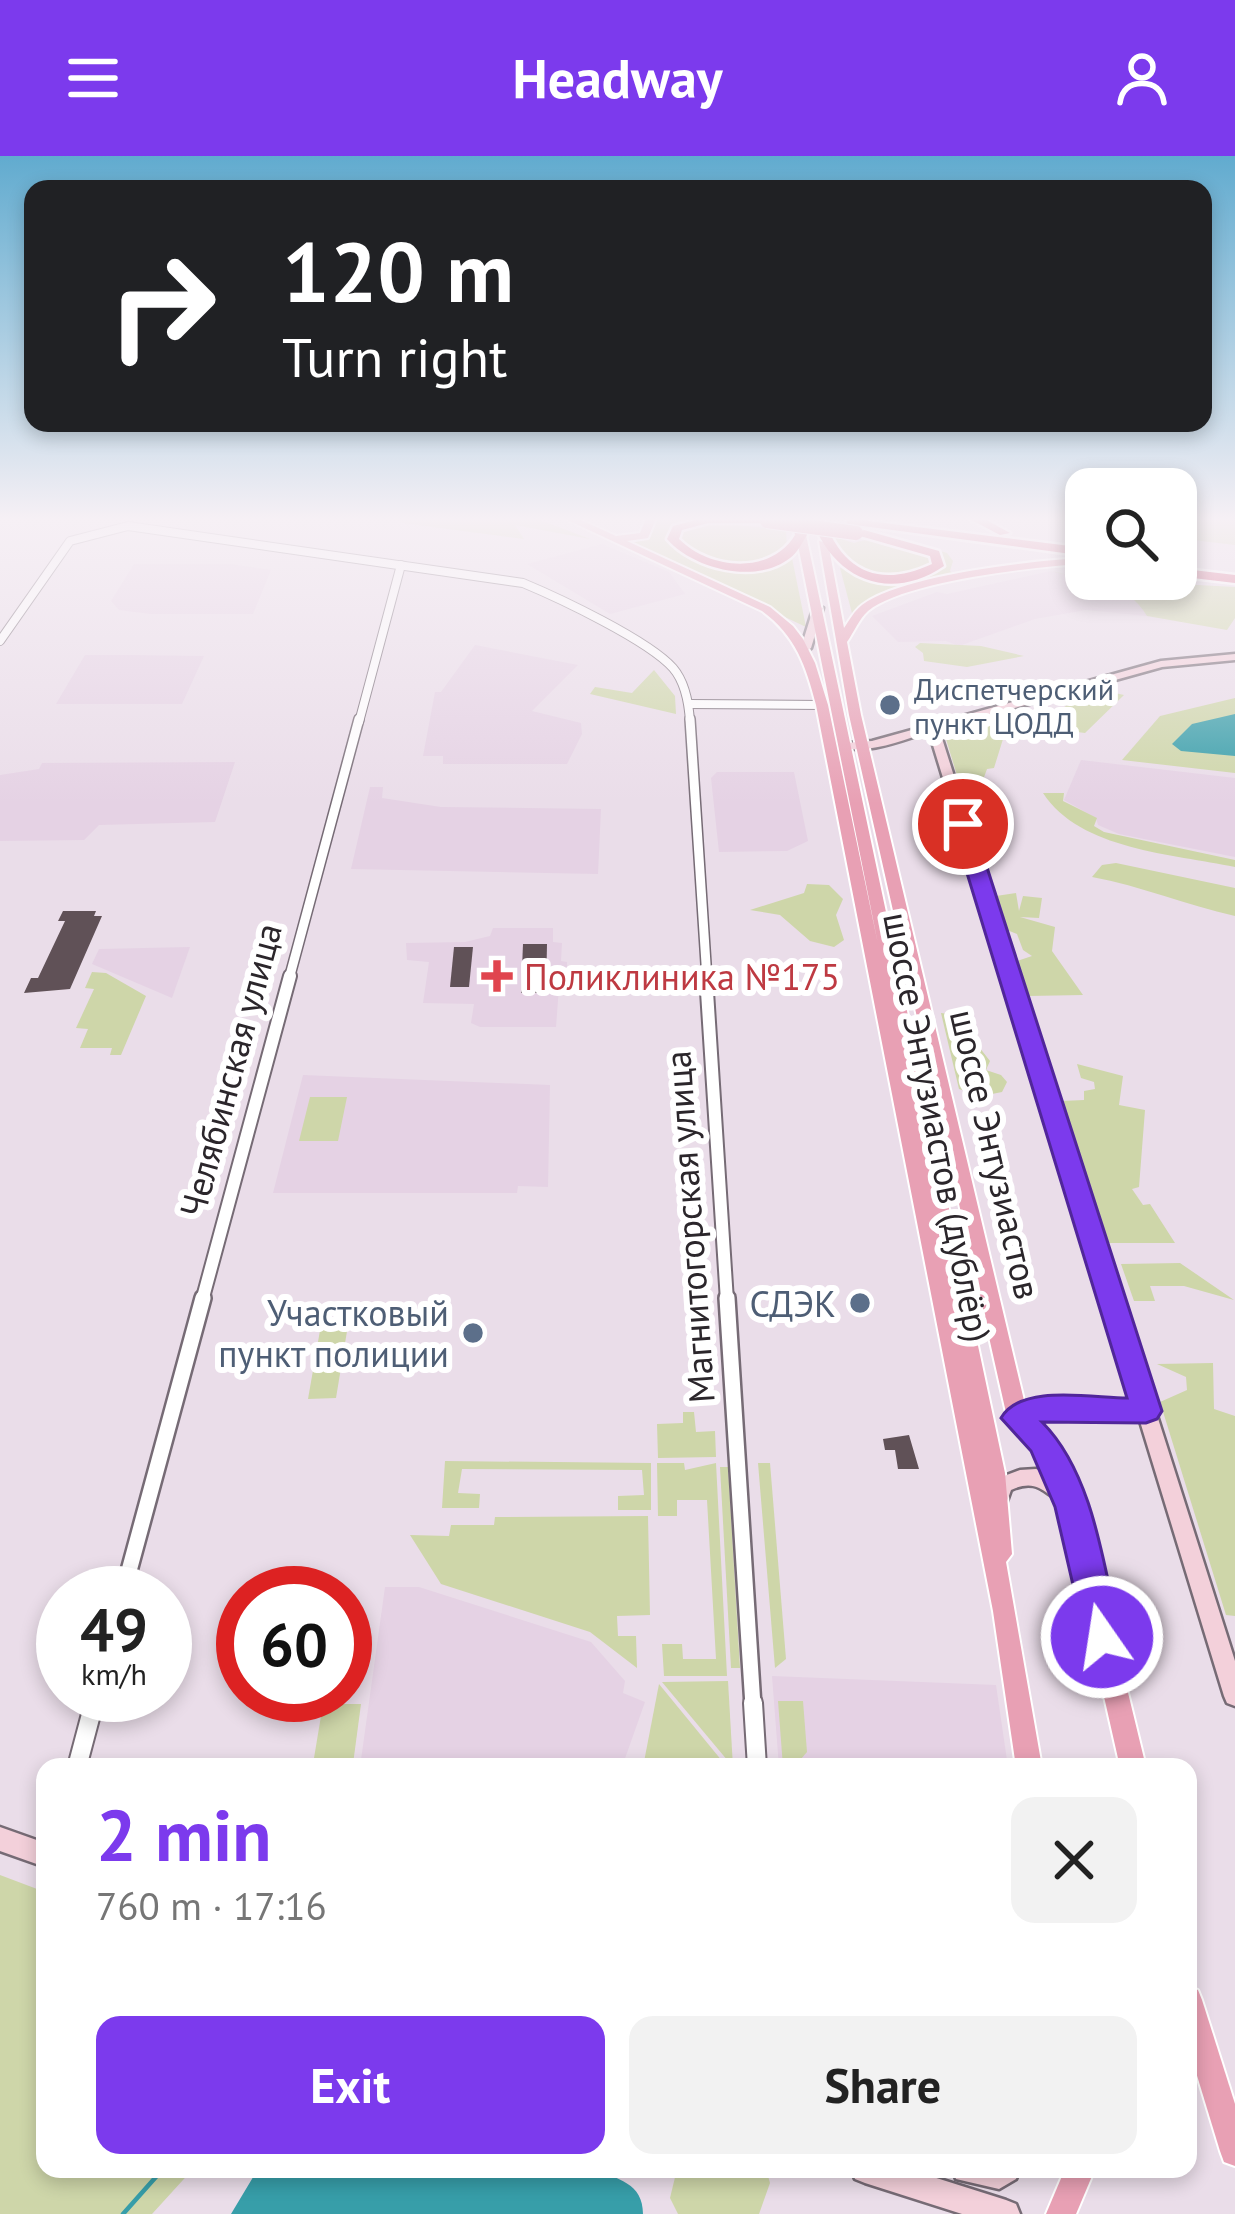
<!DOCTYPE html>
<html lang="en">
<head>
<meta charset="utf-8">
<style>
	:root { --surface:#fff; --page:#f2f2f2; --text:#222; --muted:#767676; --accent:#7c3aed }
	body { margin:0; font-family:"PT Sans",sans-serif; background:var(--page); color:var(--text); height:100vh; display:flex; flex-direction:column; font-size:45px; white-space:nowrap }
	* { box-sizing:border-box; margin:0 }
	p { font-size:39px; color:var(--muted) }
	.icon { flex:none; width:66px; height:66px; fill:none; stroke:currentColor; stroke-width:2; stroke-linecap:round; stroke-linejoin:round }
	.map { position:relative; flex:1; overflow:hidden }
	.panel { position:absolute; left:36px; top:1602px; width:1161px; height:420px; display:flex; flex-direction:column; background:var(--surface); border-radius:24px; box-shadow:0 6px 18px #0003 }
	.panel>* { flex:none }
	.banner { position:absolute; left:24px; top:24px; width:1188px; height:252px; border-radius:24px; box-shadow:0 6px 18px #0003; background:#202124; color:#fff; overflow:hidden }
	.controls { position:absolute; left:1065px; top:312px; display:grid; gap:24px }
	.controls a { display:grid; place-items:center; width:132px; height:132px; border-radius:24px; background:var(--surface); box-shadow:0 6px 18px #0003; font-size:60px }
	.speed { position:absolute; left:36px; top:1410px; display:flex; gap:24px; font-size:60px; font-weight:700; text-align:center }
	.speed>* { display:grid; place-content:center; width:156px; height:156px; border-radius:50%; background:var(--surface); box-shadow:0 6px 18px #0003; line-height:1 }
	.speed small { font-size:30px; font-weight:400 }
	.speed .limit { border:18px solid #d22; background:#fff; color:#111 }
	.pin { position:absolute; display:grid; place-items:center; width:102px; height:102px; color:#fff; margin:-51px; border:6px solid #fff; border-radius:50%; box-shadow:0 3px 12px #0007 }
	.me { position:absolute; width:132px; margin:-66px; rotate:347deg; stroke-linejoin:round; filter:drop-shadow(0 0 9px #0008) }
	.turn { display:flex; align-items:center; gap:42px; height:252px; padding:0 60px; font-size:54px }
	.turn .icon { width:156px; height:156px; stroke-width:2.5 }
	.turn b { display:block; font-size:84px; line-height:102px }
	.round { display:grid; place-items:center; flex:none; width:126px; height:126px; border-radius:24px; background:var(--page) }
	.summary { display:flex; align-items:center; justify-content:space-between; height:204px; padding:0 60px }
	h1 { font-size:72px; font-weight:700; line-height:90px; color:var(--accent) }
	.primary-button { display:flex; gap:24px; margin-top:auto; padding:24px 60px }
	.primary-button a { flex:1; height:138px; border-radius:24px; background:var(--accent); color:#fff; font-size:48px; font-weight:700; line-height:138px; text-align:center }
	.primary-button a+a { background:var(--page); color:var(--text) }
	header { display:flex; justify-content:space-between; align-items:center; height:156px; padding:0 60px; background:var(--accent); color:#fff; font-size:54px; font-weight:700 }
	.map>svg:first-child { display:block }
	.built { fill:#e5d2e4 }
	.green { fill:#ced6a9 }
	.water { fill:#379ea9 }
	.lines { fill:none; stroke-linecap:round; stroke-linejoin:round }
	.stream { stroke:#379ea9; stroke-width:4.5 }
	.building { fill:#605157 }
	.street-far4-casing { stroke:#766b75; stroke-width:10 }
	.street-far3-casing { stroke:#766b75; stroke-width:12 }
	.street-far2-casing { stroke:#766b75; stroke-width:16 }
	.street-far1-casing { stroke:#766b75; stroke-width:20 }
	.street-casing { stroke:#766b75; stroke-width:22 }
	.secondary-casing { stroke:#766b75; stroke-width:5 }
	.primary-casing { stroke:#fff; stroke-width:4 }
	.highway-casing { stroke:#fff; stroke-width:5 }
	.street-far4 { stroke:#fff; stroke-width:8 }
	.street-far3 { stroke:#fff; stroke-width:9 }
	.street-far2 { stroke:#fff; stroke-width:12 }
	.street-far1 { stroke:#fff; stroke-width:15 }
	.street { stroke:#fff; stroke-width:18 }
	.secondary { fill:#f3d0da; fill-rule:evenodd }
	.primary { fill:#e8a0b4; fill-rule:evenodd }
	.highway { fill:#d86182; fill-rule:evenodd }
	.highway-bridge-casing { stroke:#fff; stroke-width:16; stroke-linecap:butt }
	.highway-bridge { stroke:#d86182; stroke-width:14 }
	.route { fill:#7c3aed; stroke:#51269a; stroke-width:3 }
	.service-dot { fill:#5c6f8a; stroke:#fff; stroke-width:4.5 }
	.health-dot { fill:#e0444e; stroke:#fff; stroke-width:4.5 }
	.labels { text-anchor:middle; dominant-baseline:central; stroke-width:12; stroke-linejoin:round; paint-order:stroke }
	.far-service-label { font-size:30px; fill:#4e5e75; stroke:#fff; text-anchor:start }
	.health-label { font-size:36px; fill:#be3a42; stroke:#fff; text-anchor:start }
	.street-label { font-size:36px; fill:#2b262b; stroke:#fff }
	.service-label { font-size:36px; fill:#4e5e75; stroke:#fff; text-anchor:end }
</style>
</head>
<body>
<header><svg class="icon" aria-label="menu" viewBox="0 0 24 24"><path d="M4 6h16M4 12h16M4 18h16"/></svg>Headway<svg class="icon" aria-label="person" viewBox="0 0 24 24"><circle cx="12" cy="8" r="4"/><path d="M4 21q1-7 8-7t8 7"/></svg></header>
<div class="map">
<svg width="1235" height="2058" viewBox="0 0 1235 2058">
	<rect width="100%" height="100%" fill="#eadde9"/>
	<g class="built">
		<polygon points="602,388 669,416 685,438 610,458 527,408"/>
		<polygon points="134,408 230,408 271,414 253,458 150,458 119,454 111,445"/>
		<polygon points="1051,415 1123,435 1139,444 1147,460 1086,454 1035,463 959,490 946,485 898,486 872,460 937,436 947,438"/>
		<polygon points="475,489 578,509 532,555 581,567 582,578 567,608 443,608 443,600 423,600 435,536 441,536"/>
		<polygon points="85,499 127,499 204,500 182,548 56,548"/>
		<polygon points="1081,604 1235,622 1235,701 1119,678 1098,669 1096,662 1064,644"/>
		<polygon points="235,606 215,666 99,669 84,684 0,685 0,619 39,613 42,607"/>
		<polygon points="717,616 794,616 808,685 787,695 719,696 711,622"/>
		<polygon points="370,631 383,631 382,642 441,651 601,653 598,718 351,713"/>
		<polygon points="493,772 553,772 553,786 562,787 561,805 567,806 568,830 559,831 556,871 480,871 471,867 474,848 423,847 429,806 407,804 406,787 465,786 490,780"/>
		<polygon points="190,791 172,842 92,808 99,793"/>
		<polygon points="303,919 550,929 548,1031 518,1030 517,1037 273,1037"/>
		<polygon points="385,1431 419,1431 591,1486 625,1525 623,1537 645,1546 622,1611 360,1611"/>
		<polygon points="772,1520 996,1529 1008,1611 779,1611"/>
	</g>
	<g class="green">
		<polygon points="530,360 590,383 515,369 524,383 403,367 391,361"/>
		<path d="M654,360L721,362L696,363L670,373L669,388C706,418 750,408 792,402L806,471L631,388L643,383Z"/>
		<polygon points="1176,360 1235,360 1235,389 1176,382"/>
		<path d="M709,366L786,374L787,393C755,418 712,406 680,387L683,372Z"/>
		<path d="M832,380L854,387C877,378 910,389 933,400L932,412C894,420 845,427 832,380Z"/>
		<path d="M912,386L947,397L953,405L950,415L956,420L886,442L853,461L840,412C870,420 913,430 942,410L939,399Z"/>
		<path d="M1051,415L1086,423L1235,431V462L1227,474L1147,460C1129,427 1085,424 1051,415Z"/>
		<polygon points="920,487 981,490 1024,500 967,511 924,505 923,497 915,491"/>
		<polygon points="654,514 675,540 676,558 590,538 595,531 632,537"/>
		<polygon points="1097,533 1124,539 1085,577 1008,567 994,612 987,613 983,624 959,626 946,583 951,572 991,561 1055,556"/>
		<polygon points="1235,542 1235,617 1122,604 1160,560"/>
		<polygon points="991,631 1012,661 1013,677 997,686 976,677 962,633"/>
		<path d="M1043,637H1064L1063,645L1097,662L1094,670L1104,676L1235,704V711C1173,698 1080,694 1043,637Z"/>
		<path d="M1116,707L1235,732V760C1186,749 1141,730 1092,721L1102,709Z"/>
		<polygon points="807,728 829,729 843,743 836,759 844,784 834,791 810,785 780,759 750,754 804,737"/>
		<polygon points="1016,737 1019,755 1023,740 1042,742 1039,762 1020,761 1055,771 1052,795 1083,839 1028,840 1017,805 1032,800 1023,794 1017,778 1007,774 996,740"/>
		<polygon points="92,816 106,817 146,840 121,899 110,899 112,892 80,892 88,873 76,872 94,833 85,832"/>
		<polygon points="941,857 964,860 972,882 990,905 986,914 1001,919 1007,926 1002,936 982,940 959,933"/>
		<polygon points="1077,908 1123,920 1119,949 1145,954 1139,1031 1132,1033 1143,1049 1150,1048 1175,1087 1107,1087 1062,945 1084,944 1084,935 1095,933 1094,926 1081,922"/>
		<polygon points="310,941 347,941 338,985 299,985"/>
		<polygon points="1180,1107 1234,1144 1184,1130 1150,1130 1155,1145 1134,1145 1121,1108"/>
		<polygon points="322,1163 349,1163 336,1242 308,1243"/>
		<polygon points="1213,1207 1214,1253 1235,1260 1235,1460 1226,1459 1160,1246 1187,1234 1186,1221 1157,1208"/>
		<polygon points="683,1256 694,1256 696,1276 715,1275 716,1301 658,1302 657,1268 683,1267"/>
		<polygon points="445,1305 651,1307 651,1354 618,1354 618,1340 644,1339 642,1314 462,1313 458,1337 480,1338 479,1352 442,1352"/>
		<polygon points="657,1307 684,1307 685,1314 716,1307 727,1520 664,1520 662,1488 682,1488 683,1503 716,1503 707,1344 677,1344 677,1360 658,1360"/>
		<polygon points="758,1307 770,1307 786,1503 775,1512"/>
		<polygon points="720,1311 728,1311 740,1512 731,1512"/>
		<polygon points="648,1360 650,1459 617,1460 618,1480 636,1480 637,1512 590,1476 441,1428 410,1379 449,1380 451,1369 494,1369 495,1361"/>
		<polygon points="728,1525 733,1611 662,1526"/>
		<polygon points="659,1528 727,1611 643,1611"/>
		<polygon points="778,1545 803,1545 807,1596 794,1611 783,1611"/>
		<polygon points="323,1548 361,1548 353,1608 313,1608"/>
		<polygon points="0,1719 45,1736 45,2013 193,2013 152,2058 0,2058"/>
		<polygon points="677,2013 766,2013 770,2027 759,2058 678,2058 670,2042"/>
	</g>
	<g class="water">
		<polygon points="1235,558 1235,600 1181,595 1172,588 1192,568"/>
		<path d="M258,2013H593C618,2023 643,2027 643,2058H231Z"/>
	</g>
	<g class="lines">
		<polyline class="stream" points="123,2058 163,2013"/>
	</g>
	<g class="building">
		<polygon points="63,755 96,755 94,760 102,760 70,833 24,837 31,822 38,822 65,765 58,765"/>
		<polygon points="523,788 547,788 546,837 521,837"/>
		<polygon points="454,791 473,791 469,831 450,831"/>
		<polygon points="909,1279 919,1313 898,1313 895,1294 885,1294 883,1283"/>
	</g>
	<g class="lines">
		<defs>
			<g id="street-far4">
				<path d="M0,485L70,385L128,370L523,427C559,442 648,484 673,512C685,526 689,549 690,566"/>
				<polyline points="689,548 822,549"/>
				<polyline points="359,566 401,409"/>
			</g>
			<g id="street-far3">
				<polyline points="690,563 707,823"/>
				<polyline points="289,823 359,563"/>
			</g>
			<g id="street-far2">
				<polyline points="706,820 727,1145"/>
				<polyline points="202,1145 290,820"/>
			</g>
			<g id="street-far1">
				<polyline points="727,1142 753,1550"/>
				<polyline points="123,1437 203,1142"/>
				<polyline points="93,1550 96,1539"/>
			</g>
			<g id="street">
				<polyline points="753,1547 757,1611"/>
				<polyline points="77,1611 94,1547"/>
			</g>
			<g id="secondary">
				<polygon points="814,450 823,452 811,492 806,495 801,492"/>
				<path d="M1235,498V504L1162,511L939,573L1235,1505V1550L1227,1547L1224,1540L1139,1262L1027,1261L1007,1251L1005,1246L1007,1241L1014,1239L1030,1247L1134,1248L929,576C902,584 866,600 840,590L846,587L872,585L1161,505Z"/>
				<path d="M1036,1313C1053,1318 1067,1324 1075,1339L1072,1345C1047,1349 1044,1318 1011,1334L1005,1351L998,1353L991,1351L988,1345L996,1323L1020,1314Z"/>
				<polygon points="0,1671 45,1687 45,1711 0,1695"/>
				<polygon points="851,2013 908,2013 1006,2044 1016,2048 1020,2058 962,2058 865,2027 855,2023"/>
				<polygon points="952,2013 1020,2013 1016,2023 999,2033 956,2023"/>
			</g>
			<g id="primary">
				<path d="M559,360H572L616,380L640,377L647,360H657L648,382L627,385L770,451L793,470L803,483L815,507L828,549L878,788L796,379L801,376L806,379L1005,1317L1012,1398L1006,1406L1042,1611H1016L993,1455L816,549C806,510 796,480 762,455Z"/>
				<path d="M819,385L828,387L844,472C849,465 854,455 862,449C901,419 1035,404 1086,402V408C1038,410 904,425 868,455C859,463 854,476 847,486L861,559L1027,1257L1051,1282L1083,1351L1146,1611H1120L1061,1351L1036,1293L1007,1261L849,559Z"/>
				<polygon points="1188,1830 1198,1834 1202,1844 1235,1948 1235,2010 1224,2006 1220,1995 1188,1890"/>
				<polygon points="1065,2013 1095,2013 1076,2058 1046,2058"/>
			</g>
			<g id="highway">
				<path d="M791,360H803L807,379C802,387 797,397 790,402C756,429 693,413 667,383L673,370L708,361L764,362V366L760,367H708L682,374L679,383C710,414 771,419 795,379Z"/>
				<path d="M811,360H823C841,415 879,433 932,408L930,400L860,380V376L864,374L939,395L944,410C888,448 831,422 811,360Z"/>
				<polygon points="964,360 979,360 1010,377 1000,379"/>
				<polygon points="852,363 1086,392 1086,400 848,368 846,366"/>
				<polygon points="1176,412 1235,419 1235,427 1176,420"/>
			</g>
		</defs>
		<use href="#street-far4" class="street-far4-casing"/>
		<use href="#street-far3" class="street-far3-casing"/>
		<use href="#street-far2" class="street-far2-casing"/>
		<use href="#street-far1" class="street-far1-casing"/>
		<use href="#street" class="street-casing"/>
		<use href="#secondary" class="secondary-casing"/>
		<use href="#primary" class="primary-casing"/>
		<use href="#highway" class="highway-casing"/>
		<use href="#street-far4" class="street-far4"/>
		<use href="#street-far3" class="street-far3"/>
		<use href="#street-far2" class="street-far2"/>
		<use href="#street-far1" class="street-far1"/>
		<use href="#street" class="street"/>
		<use href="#secondary" class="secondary"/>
		<use href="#primary" class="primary"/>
		<use href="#highway" class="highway"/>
		<defs>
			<polyline id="highway-bridge" points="767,365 856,377"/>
		</defs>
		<use href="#highway-bridge" class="highway-bridge-casing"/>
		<use href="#highway-bridge" class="highway-bridge"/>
	</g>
	<linearGradient id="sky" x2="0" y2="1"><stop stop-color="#61abcf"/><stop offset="0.56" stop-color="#f6f0f5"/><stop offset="1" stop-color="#f6f0f5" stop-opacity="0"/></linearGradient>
	<rect width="1235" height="648" fill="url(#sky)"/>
	<path class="route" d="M963,661L973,668L1162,1255L1157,1263L1146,1267L1042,1266C1094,1318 1104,1412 1120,1481L1115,1492L1102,1496L1090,1492L1085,1481L1055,1351L1031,1295L1001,1262C1021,1227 1093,1242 1127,1242L952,668Z"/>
	<g class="service-dot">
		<circle cx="890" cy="549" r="12"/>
		<circle cx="860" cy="1147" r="12"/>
		<circle cx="473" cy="1177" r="12"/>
	</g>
	<path class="health-dot" d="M491 802h12v12h12v12h-12v12h-12v-12h-12v-12h12z"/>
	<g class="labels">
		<g class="far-service-label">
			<text x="914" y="532">Диспетчерский<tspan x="914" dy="34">пункт ЦОДД</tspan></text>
		</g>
		<g class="health-label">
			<text x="524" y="820">Поликлиника №175</text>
		</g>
		<g class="street-label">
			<text transform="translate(230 914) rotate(-75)">Челябинская улица</text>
			<text transform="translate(938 971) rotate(79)">шоссе Энтузиастов (дублёр)</text>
			<text transform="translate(996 998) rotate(77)">шоссе Энтузиастов</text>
			<text transform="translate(689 1071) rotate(-94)">Магнитогорская улица</text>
		</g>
		<g class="service-label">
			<text x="836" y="1147">СДЭК</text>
			<text x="449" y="1156">Участковый<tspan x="449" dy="41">пункт полиции</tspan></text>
		</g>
	</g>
</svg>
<div class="controls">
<a><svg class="icon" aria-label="search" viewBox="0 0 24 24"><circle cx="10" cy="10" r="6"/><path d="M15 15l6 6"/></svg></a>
</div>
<div class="speed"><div>49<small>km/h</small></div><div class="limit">60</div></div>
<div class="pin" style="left:963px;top:668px;background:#d93025"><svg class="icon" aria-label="arrive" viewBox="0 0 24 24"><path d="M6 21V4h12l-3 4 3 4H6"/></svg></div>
<svg class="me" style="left:1102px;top:1481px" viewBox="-20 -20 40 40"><circle r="17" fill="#7c3aed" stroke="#fff" stroke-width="3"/><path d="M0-11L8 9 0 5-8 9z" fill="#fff"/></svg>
<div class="banner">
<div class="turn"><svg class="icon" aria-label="right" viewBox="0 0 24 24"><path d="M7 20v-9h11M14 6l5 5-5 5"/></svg><div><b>120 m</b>Turn right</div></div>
</div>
<section class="panel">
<div class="summary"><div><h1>2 min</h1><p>760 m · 17:16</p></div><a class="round"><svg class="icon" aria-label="close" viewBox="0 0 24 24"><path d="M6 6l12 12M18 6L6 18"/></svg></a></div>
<div class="primary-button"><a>Exit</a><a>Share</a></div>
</section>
</div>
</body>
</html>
